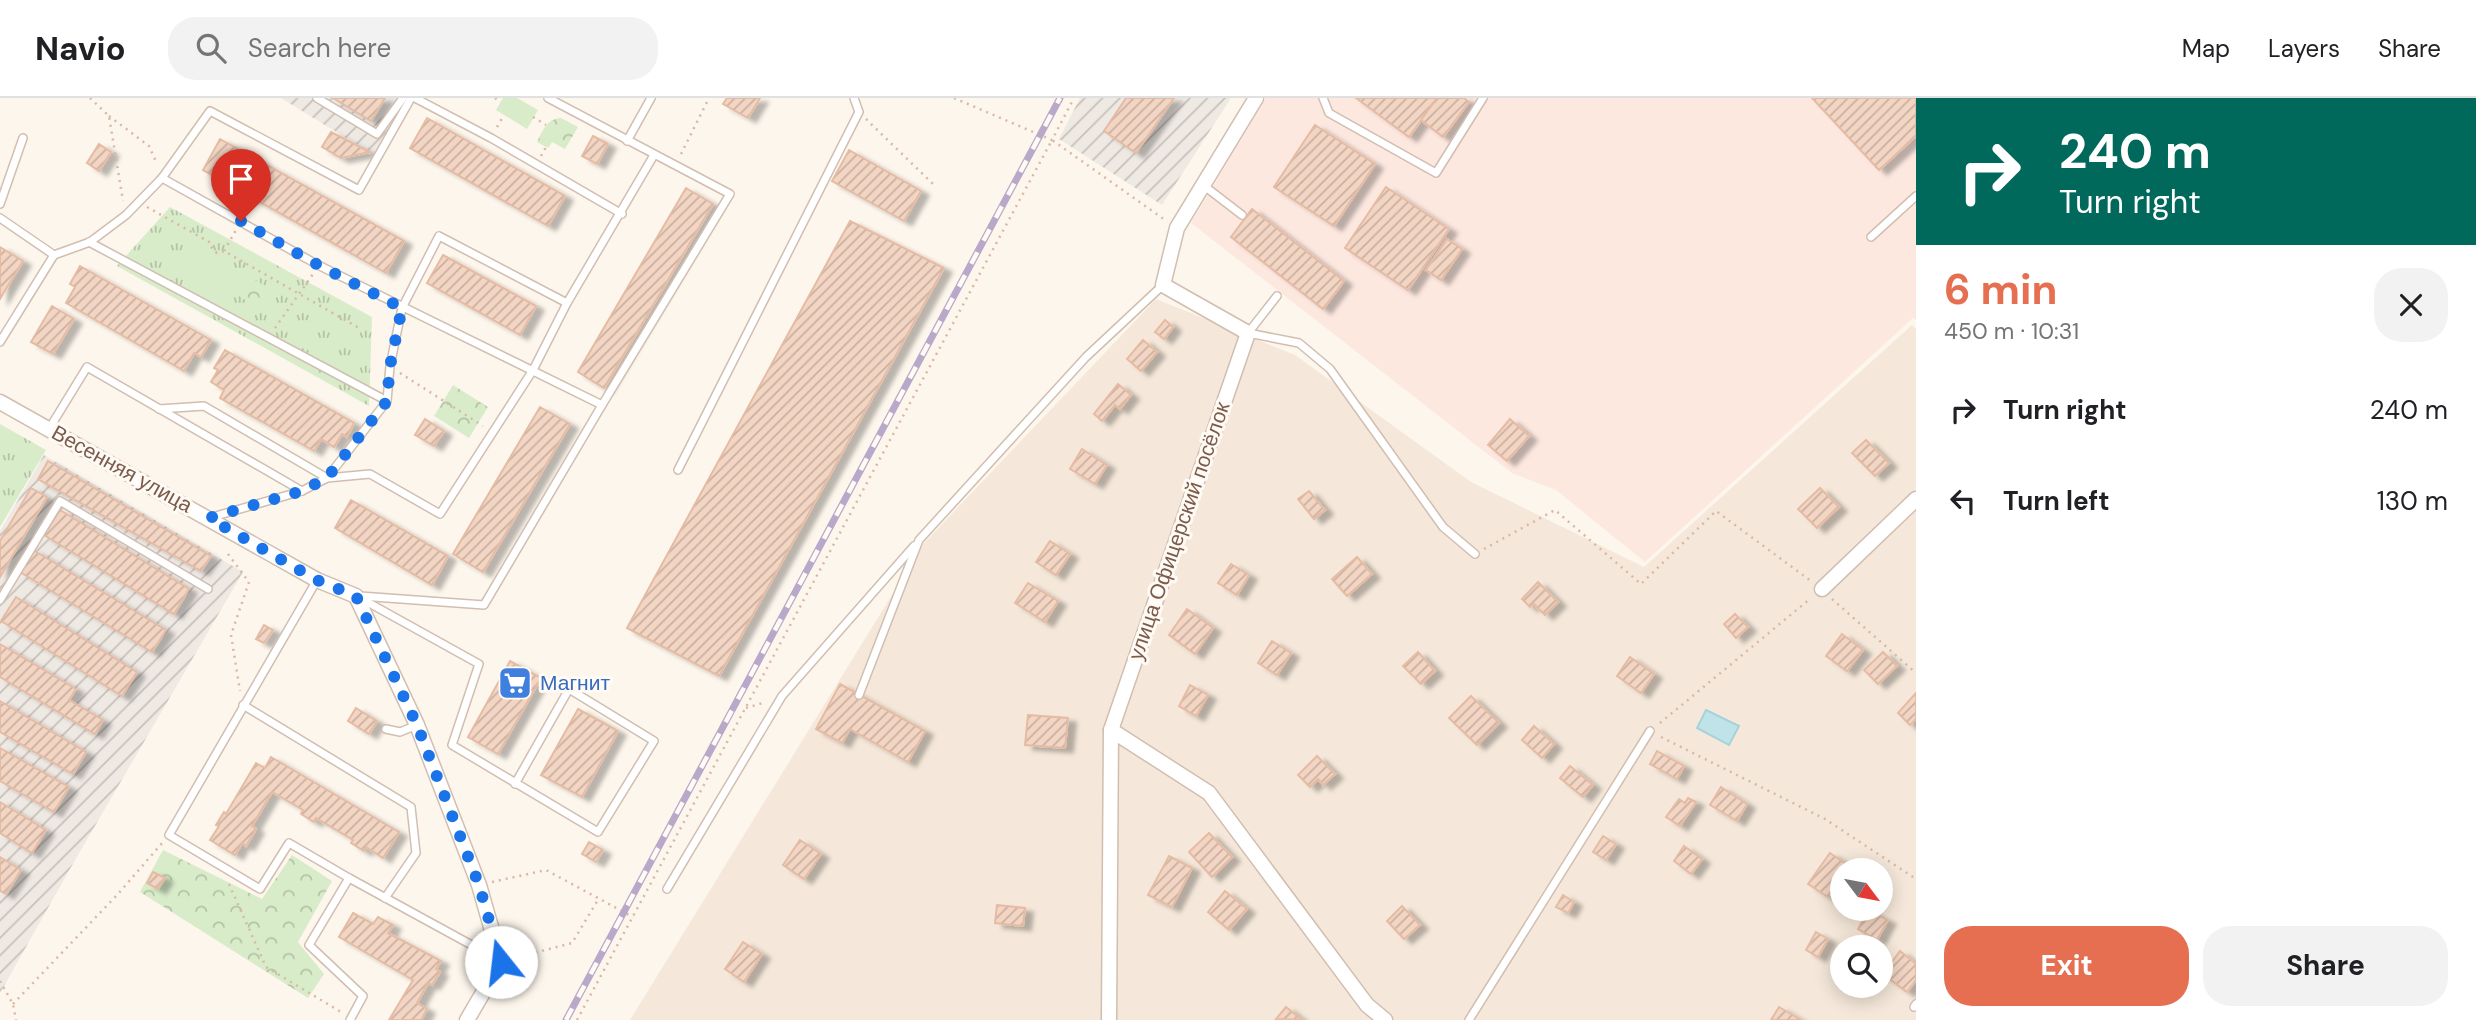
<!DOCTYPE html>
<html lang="en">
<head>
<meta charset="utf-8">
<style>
	:root { --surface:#fff; --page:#f2f2f2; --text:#202124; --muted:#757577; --line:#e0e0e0; --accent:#e76f51 }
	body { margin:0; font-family:"DM Sans",sans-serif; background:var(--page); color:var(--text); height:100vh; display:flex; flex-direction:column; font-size:26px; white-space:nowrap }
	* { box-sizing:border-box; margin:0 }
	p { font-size:23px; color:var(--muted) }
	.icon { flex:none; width:38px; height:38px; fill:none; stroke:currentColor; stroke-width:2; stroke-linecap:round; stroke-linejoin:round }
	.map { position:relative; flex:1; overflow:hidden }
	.panel { display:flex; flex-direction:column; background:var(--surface); width:560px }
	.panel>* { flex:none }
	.hud { background:#00695c; color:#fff; overflow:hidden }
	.needle { width:46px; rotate:122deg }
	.buttons { position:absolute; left:1830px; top:760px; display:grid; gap:14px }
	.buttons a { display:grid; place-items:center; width:63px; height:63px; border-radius:50%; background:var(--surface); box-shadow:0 4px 18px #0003; font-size:35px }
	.pin { position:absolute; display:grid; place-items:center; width:60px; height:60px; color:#fff; margin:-72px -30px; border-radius:50% 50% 50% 0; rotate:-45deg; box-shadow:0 0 7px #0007 }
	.pin .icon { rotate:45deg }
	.me { position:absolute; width:77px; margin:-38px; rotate:344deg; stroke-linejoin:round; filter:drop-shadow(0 0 5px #0008) }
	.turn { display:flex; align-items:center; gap:24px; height:147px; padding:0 28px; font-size:32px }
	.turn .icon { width:91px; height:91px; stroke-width:2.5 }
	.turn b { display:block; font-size:49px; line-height:60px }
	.round { display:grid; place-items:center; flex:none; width:74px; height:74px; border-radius:28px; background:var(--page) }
	.summary { display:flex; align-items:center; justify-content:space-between; height:119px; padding:0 28px }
	h1 { font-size:42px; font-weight:700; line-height:52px; color:var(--accent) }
	.primary-button { display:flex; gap:14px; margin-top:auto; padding:14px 28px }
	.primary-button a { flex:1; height:80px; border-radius:28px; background:var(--accent); color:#fff; font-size:28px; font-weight:700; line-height:80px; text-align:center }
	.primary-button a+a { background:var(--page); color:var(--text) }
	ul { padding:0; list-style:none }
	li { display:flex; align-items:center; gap:21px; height:91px; padding:0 28px }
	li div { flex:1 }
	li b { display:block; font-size:26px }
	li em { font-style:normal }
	header { display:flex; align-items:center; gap:42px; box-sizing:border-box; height:98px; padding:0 35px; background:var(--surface); border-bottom:2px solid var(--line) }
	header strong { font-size:33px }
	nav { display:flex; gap:38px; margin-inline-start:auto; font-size:24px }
	.search { width:490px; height:63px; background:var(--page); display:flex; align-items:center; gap:18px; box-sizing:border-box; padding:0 24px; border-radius:28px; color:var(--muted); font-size:26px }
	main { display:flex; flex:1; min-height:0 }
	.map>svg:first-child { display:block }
	.residential { fill:#f5e8da; fill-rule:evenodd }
	.commercial { fill:#fde8e0 }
	.industrial { fill:url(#industrial-furrows) }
	.grass { fill:url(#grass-tufts) }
	.park { fill:url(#park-crowns) }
	.pitch { fill:#d8ecc9 }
	.water { fill:#bfe3e8; stroke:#a5d3da; stroke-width:2 }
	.building { fill:url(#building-hatch); stroke:#e6bba3; stroke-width:2; filter:url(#shadow) }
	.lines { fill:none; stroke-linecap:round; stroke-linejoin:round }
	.lane-casing { stroke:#d1beb0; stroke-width:10 }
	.street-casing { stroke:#d1beb0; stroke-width:17 }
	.path { stroke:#d9b8a5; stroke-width:2.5; stroke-dasharray:2 5; stroke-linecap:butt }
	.lane { stroke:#fff; stroke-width:7 }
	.street { stroke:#fff; stroke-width:14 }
	.rail-casing { stroke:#b9a8c9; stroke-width:7 }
	.rail { stroke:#fffaf3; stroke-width:4.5; stroke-dasharray:13; stroke-linecap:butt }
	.route { stroke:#1a73e8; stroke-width:12; stroke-dasharray:0 21.6 }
	.labels { text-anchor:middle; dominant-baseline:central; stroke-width:6; stroke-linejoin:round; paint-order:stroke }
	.street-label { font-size:21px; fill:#7a5c4d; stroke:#fffaf3 }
	.shop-label { font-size:21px; fill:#366cbe; stroke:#fffaf3; text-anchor:start }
</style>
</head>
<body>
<header>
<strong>Navio</strong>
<div class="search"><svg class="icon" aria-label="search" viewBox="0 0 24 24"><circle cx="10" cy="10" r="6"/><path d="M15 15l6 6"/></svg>Search here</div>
<nav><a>Map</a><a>Layers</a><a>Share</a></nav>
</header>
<main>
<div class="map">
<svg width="1916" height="922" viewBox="0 0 1916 922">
	<defs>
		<pattern id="industrial-furrows" width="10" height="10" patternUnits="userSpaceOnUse" patternTransform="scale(1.75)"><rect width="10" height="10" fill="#efe9e4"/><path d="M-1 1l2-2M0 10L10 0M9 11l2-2" fill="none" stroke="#c7c0bb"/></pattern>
		<pattern id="grass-tufts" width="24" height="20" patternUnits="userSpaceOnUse" patternTransform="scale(1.75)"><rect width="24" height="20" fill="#d8ecc9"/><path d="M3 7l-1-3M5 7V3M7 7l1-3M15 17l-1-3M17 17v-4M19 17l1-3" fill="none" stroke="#b4c2a5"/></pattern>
		<pattern id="park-crowns" width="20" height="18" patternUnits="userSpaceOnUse" patternTransform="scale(1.75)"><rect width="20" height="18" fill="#d8ecc9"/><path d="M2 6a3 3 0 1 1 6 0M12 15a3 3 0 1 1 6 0" fill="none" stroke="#b4c2a5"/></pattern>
		<pattern id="building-hatch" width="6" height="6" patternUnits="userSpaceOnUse" patternTransform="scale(1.75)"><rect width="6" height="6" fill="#f3d5c3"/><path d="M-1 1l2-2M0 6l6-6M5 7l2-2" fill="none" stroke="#cab0a1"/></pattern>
		<filter id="shadow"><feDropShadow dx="8" dy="4.5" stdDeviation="2" flood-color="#0004"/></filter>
	</defs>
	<rect width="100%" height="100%" fill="#fdf6ec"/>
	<path class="residential" d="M1156,201L1295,257L1471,384L1644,469L1912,227L1916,231V922H630L924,445ZM1843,772H1881V810H1843ZM1843,849H1881V887H1843Z"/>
	<polygon class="commercial" points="1266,0 1916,0 1916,222 1913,220 1645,464 1556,392 1512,375 1191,125"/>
	<g class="industrial">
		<polygon points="281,0 415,0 380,61"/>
		<polygon points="1080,0 1231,0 1162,107 1059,41"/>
		<polygon points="44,357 243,474 71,769 0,895 0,433"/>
	</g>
	<g class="grass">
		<polygon points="170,109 372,219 369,308 117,168"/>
		<polygon points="0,326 46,352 0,429"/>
	</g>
	<g class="park">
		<path d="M561,20L578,29L565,51L552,44L548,50L537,44C543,32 547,21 561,20Z"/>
		<polygon points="248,178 274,193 263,212 237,197"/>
		<polygon points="453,287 488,309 469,340 434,318"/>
		<polygon points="163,752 262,801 292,757 332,783 298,844 324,876 308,900 140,794"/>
	</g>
	<g class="pitch">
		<polygon points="503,0 517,0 538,12 527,31 496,12"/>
		<polygon points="198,151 246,178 234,198 187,172"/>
	</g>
	<polygon class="water" points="1706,612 1739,628 1729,647 1697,630"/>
	<g class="building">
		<polygon points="333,0 385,0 371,23"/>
		<polygon points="727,0 760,0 748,20 723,6"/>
		<polygon points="1126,0 1174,0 1136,55 1104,33"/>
		<polygon points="1356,0 1437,0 1409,39"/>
		<polygon points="1437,0 1464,0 1469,4 1443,39 1421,22"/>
		<polygon points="1812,0 1916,0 1916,38 1879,72"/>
		<polygon points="427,20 565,98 548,128 410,50"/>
		<polygon points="1315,27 1375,66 1334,128 1274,89"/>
		<polygon points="331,34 370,54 341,60 322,49"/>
		<polygon points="593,38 608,46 597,66 582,58"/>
		<polygon points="220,41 404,143 386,175 203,72"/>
		<polygon points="99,46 111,54 99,73 87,65"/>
		<polygon points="849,52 921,93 904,123 832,83"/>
		<polygon points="1386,89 1449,131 1408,192 1345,150"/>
		<polygon points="686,90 713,106 604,290 578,274"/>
		<polygon points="1252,111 1344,183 1323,211 1231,139"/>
		<polygon points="850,123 944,170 719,578 627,530"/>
		<polygon points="1447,141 1462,151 1441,182 1426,172"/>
		<polygon points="0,149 23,163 0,201"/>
		<polygon points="443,157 536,208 520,237 427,185"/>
		<polygon points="80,168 211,242 201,259 194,255 184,273 66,205 75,189 70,186"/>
		<polygon points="52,208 74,221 53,256 31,244"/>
		<polygon points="1165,222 1173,229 1164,241 1155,234"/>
		<polygon points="1143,242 1157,254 1141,273 1127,261"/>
		<polygon points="225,252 354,325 347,339 342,336 334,349 321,341 314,353 220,300 224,292 211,284 218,272 214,270"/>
		<polygon points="1118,286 1131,297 1120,311 1115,307 1102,323 1094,316"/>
		<polygon points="540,309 570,326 483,474 453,456"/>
		<polygon points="425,321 444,333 434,348 415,337"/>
		<polygon points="1510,321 1529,338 1507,363 1488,347"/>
		<polygon points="1866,342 1889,365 1875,378 1852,355"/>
		<polygon points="1082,351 1107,367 1095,386 1070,371"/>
		<polygon points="48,363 211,458 201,473 38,381"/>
		<polygon points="31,390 47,399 0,479 0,443"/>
		<polygon points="1820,390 1839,409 1817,430 1798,411"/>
		<polygon points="1309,393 1325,412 1314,421 1298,401"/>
		<polygon points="351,402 448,458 432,487 335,430"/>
		<polygon points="60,412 189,491 174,516 44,437"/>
		<polygon points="1050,443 1070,456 1056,477 1036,464"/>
		<polygon points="33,452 166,532 152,554 20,474"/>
		<polygon points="1357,459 1372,476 1347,498 1332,481"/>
		<polygon points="1231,466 1249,477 1237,497 1218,485"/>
		<polygon points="1538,484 1558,504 1545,517 1533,505 1530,509 1522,501"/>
		<polygon points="1028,485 1058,503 1045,524 1015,505"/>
		<polygon points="16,499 137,574 122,598 1,523"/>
		<polygon points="1187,511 1213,530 1195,556 1169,537"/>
		<polygon points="1735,516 1748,529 1736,540 1724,526"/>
		<polygon points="264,527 273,532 264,545 256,541"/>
		<polygon points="1842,536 1863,552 1847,573 1826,558"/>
		<polygon points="1272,543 1291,555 1277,577 1258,565"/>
		<polygon points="0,546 76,591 69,602 103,622 95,636 0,579"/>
		<polygon points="1418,554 1435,573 1421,586 1403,568"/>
		<polygon points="1883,554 1897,568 1878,586 1864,572"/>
		<polygon points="1630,559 1654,576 1641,595 1617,578"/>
		<polygon points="510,563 541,580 498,656 468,639"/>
		<polygon points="840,586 925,633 908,664 850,631 842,645 816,631"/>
		<polygon points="1190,587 1208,597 1196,618 1179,608"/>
		<polygon points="1916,595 1916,621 1910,627 1898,615"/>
		<polygon points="1471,598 1499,625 1477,647 1449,620"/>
		<polygon points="0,603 86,654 73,676 0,634"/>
		<polygon points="356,610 377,623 369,636 348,623"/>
		<polygon points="578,611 618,633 582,699 541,677"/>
		<polygon points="1028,617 1068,620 1065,650 1025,647"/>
		<polygon points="1534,628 1554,646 1542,660 1522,642"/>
		<polygon points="0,650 69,689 54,714 0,683"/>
		<polygon points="1657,653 1684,668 1677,681 1650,666"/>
		<polygon points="1317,658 1335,676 1323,687 1318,681 1310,689 1298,677"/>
		<polygon points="271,659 399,734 383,760 366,749 364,753 351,745 353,742 316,720 314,724 301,716 303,712 272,694 252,728 256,731 246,748 242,745 235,757 210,742 219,728 216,727 224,714 226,716 256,665 265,670"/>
		<polygon points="1570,668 1593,687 1583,699 1560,680"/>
		<polygon points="1721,689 1747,706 1737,723 1710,707"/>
		<polygon points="1688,700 1696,704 1680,728 1666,719 1679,701 1685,705"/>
		<polygon points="0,704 46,732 32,755 0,735"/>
		<polygon points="1209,735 1232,759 1212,779 1189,754"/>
		<polygon points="1603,738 1616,746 1606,762 1593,754"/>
		<polygon points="800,742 821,756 804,781 783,767"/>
		<polygon points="589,744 603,752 596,764 582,756"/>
		<polygon points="1684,748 1702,761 1691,776 1674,763"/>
		<polygon points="1830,755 1849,768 1847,772 1843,772 1843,778 1828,799 1808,786"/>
		<polygon points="1169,758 1192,770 1172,809 1148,797"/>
		<polygon points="0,759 21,772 6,796 0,793"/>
		<polygon points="153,774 165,780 158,791 147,785"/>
		<polygon points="1225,793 1247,811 1229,832 1208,814"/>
		<polygon points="1563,797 1574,804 1568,815 1556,809"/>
		<polygon points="997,807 1025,810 1023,828 995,825"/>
		<polygon points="1402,808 1420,827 1404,841 1387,823"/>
		<polygon points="1868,812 1888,822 1877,842 1858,831"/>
		<polygon points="353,815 373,826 378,819 393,827 388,835 441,863 436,871 440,874 432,887 428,885 417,905 427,911 421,922 389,922 413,882 339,839"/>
		<polygon points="1816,834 1828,841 1818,859 1806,852"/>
		<polygon points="743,844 762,856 744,884 725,871"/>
		<polygon points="1900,853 1916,866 1916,882 1907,894 1883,876"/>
		<polygon points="1286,909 1302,922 1276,921"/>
		<polygon points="1779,909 1801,922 1771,922"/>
	</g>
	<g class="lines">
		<defs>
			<g id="lane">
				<polyline points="317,0 377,36 403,0"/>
				<polyline points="415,0 491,40 622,116"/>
				<polyline points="1323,0 1329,15 1436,75 1483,0"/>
				<polyline points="627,43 651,0"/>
				<polyline points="162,80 210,13 359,92 411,0"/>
				<polyline points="1203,87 1242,117"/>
				<polyline points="0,106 23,40"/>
				<polyline points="0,120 54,157"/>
				<polyline points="1871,139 1916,98"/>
				<polyline points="89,144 387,303 390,268 402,210 439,138 567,205"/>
				<polyline points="1277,198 1248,235 1299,245 1330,271 1443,429 1475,456"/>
				<polyline points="0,244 54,157 90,144 126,117 162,80 318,167 602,307 730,96 548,0"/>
				<polyline points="159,311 204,308 327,380 387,303"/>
				<polyline points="49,331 87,269 302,393"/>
				<polyline points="678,372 859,14 854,0"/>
				<polyline points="209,420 302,393 327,380 370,376 440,416 533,272 567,205 654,57"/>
				<polyline points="317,482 169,737 260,791 289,745 349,780 309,847 363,898 350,922"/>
				<polyline points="360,498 484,507 602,307"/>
				<polyline points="360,500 479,566 452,647 598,734 654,643 569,591 515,686"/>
				<polyline points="0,502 60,403 208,491"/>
				<polyline points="859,597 919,442 1086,259 1163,187"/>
				<polyline points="243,607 411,709 416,755 385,800"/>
				<polyline points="386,631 400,634 417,627"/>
				<polyline points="349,780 499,862"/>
				<polyline points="667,791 782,598 914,448"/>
				<polyline points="1914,909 1916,906"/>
				<polyline points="1469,922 1650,633"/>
			</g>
			<g id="street">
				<polyline points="0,304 317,482 356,498 417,627 479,787 501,864 467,922"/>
				<polyline points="1822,491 1916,401"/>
				<polyline points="1111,632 1209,695 1367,907 1385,922"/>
				<polyline points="1109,922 1111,632 1248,235 1163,187 1177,130 1256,0"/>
			</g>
		</defs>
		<use href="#lane" class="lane-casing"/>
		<use href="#street" class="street-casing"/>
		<g class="path">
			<polyline points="90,0 109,18 123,103"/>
			<polyline points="495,0 501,4"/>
			<polyline points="954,0 1052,42 1074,0"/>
			<polyline points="109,18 149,48 157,66"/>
			<polyline points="533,19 546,27"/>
			<polyline points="866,21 933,86"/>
			<polyline points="497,29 504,17"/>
			<polyline points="681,56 709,0"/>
			<polyline points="541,58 546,49"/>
			<polyline points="147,109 211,145 212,151 217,155 224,153 359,230"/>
			<polyline points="224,153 236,132"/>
			<polyline points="275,230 313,176"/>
			<polyline points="400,275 483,328"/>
			<polyline points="1484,451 1555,412 1641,486 1716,413 1811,483"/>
			<polyline points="228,456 249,484 231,537 240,593"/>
			<polyline points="1832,501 1916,575"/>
			<polyline points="746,610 766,604"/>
			<polyline points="1660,625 1811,500"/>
			<polyline points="1661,639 1825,721 1916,781"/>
			<polyline points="492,784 546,772 633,819"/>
			<polyline points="229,786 266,869 341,914"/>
			<polyline points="515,860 572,845 599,800"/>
			<polyline points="0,883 13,906 16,922"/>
			<polyline points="13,906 118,796 163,744"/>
			<polyline points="577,922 1052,42 1165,122"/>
		</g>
		<use href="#lane" class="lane"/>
		<use href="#street" class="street"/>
		<defs>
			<polyline id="rail" points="566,922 1060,0"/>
		</defs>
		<use href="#rail" class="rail-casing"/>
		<use href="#rail" class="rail"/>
	</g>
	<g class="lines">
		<polyline class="route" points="241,123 318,167 402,210 390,268 387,303 327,380 302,393 209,420 317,482 356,498 417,627 479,787 501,864"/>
	</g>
	<defs>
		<symbol id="supermarket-square" viewBox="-11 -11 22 22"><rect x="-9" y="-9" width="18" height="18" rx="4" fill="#3f7fe0" stroke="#fffaf3"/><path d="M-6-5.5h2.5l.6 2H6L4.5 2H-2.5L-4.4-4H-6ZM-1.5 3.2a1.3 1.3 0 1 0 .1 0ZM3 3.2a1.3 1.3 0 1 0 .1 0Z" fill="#fff"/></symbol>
	</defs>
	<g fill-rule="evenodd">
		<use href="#supermarket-square" x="496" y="566" width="38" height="38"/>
	</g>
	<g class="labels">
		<g class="street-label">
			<text transform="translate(122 371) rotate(29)">Весенняя улица</text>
			<text transform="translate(1179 433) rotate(-71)">улица Офицерский посёлок</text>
		</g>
		<g class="shop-label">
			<text x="540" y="585">Магнит</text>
		</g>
	</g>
</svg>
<div class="buttons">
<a><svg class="needle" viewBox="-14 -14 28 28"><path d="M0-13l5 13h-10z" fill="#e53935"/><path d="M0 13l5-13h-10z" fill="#757577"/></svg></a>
<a><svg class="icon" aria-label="search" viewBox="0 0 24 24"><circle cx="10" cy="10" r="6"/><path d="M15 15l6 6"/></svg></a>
</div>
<div class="pin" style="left:241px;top:123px;background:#d93025"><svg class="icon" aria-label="arrive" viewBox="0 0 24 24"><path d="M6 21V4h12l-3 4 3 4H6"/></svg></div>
<svg class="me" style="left:501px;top:864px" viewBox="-20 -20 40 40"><circle r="19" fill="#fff"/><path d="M0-13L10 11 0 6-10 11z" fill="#1a73e8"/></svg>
</div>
<section class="panel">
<div class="hud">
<div class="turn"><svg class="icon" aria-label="right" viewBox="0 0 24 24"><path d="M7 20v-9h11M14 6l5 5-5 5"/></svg><div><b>240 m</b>Turn right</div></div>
</div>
<div class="summary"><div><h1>6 min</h1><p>450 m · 10:31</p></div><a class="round"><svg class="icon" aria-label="close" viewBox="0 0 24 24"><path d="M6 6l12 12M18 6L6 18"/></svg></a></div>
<ul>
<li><svg class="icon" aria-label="right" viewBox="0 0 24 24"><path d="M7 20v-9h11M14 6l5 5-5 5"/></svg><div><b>Turn right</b></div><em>240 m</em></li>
<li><svg class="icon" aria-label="left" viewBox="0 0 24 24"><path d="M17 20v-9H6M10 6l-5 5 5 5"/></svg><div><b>Turn left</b></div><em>130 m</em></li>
</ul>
<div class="primary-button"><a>Exit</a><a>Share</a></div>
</section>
</main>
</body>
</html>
